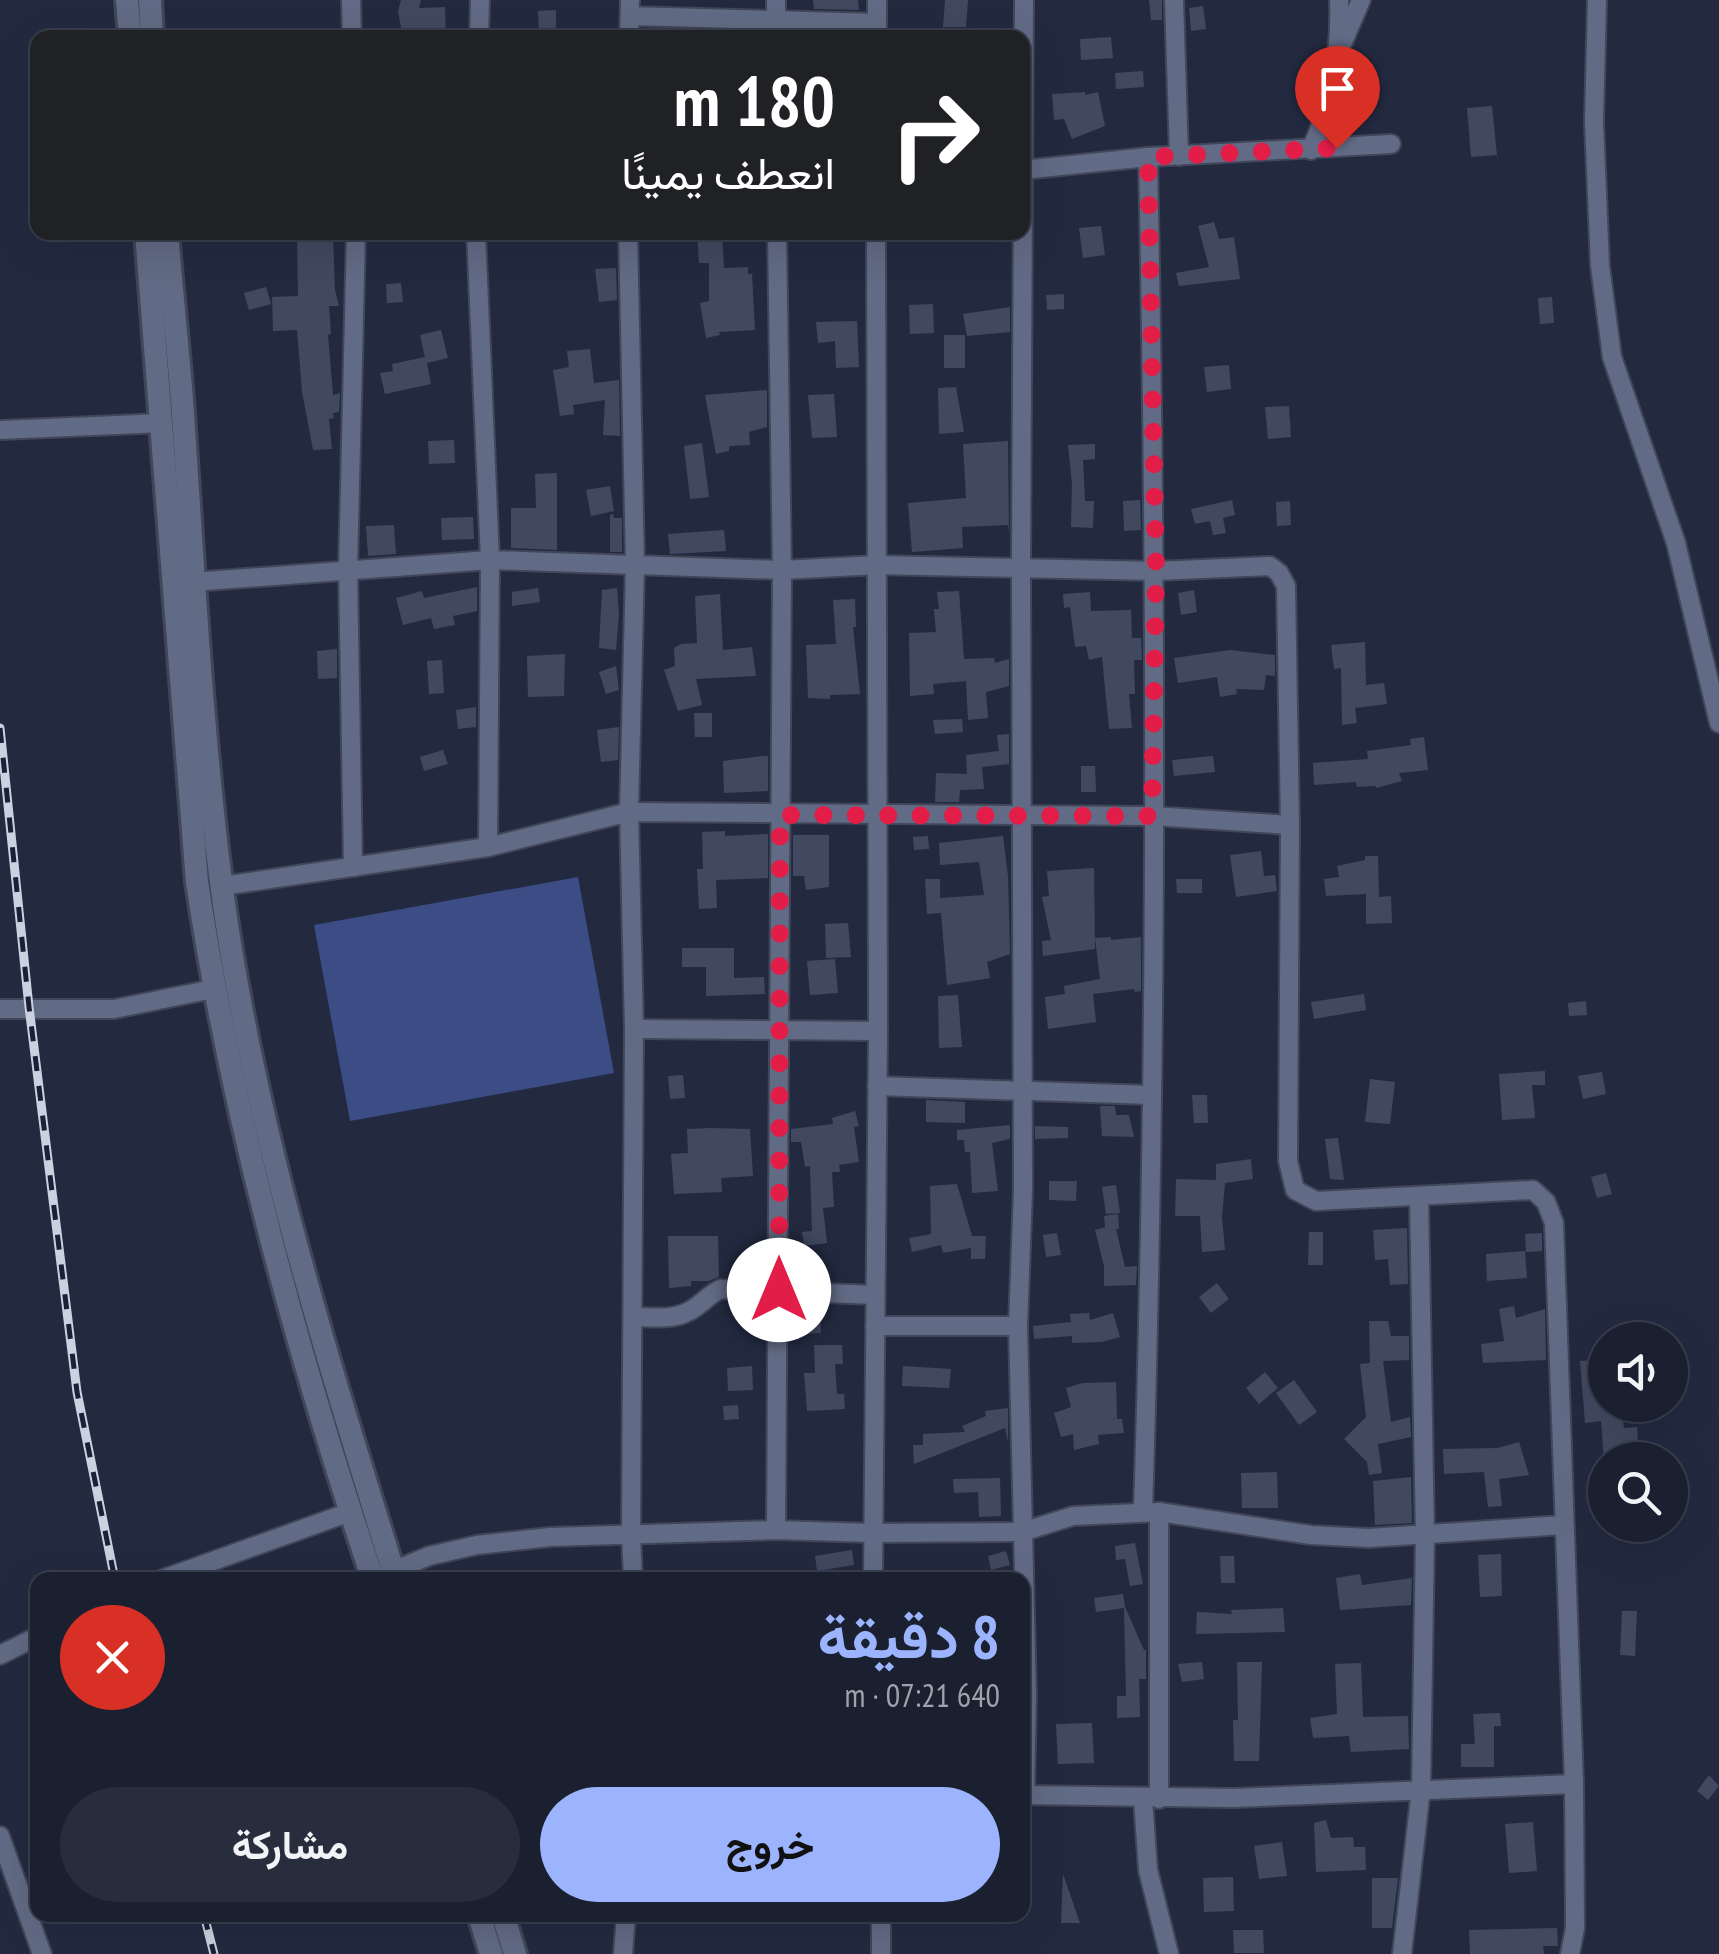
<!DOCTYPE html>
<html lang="ar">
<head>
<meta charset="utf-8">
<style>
	:root { --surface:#1a2030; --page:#272d3c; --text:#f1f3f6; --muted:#9fa3ab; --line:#383e4c; --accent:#9cb4fd }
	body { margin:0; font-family:"PT Sans Narrow",Vazirmatn,sans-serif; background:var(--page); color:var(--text); direction:rtl; height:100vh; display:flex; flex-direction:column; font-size:38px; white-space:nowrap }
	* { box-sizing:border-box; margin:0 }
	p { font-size:32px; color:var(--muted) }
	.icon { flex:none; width:55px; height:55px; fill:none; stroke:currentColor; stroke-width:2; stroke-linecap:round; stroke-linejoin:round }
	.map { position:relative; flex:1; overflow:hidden; direction:ltr }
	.sheet { position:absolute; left:30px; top:1572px; width:1000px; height:350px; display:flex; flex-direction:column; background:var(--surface); border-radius:20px; box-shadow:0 10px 40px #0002,0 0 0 2px var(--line); direction:rtl }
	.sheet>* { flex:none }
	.hud { position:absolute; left:30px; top:30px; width:1000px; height:210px; border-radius:20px; box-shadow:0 10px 40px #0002,0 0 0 2px var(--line); direction:rtl; background:#202124; color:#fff; overflow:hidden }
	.controls { position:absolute; left:1588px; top:1322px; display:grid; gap:20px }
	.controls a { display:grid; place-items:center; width:100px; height:100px; border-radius:50%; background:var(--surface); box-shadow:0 10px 40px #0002,0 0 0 2px var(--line); font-size:50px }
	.pin { position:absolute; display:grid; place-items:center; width:85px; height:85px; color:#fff; margin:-102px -42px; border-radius:50% 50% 50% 0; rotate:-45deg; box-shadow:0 0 10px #0007 }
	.pin .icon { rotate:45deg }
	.me { position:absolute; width:110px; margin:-55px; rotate:0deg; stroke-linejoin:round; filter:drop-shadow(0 0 8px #0008) }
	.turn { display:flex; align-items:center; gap:35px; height:210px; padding:0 30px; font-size:45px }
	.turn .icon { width:130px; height:130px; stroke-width:2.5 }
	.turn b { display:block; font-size:70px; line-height:85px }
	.round { display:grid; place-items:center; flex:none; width:105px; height:105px; border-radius:52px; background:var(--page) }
	.head { display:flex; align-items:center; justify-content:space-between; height:170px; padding:0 30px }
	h1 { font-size:60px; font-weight:700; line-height:75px; color:var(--accent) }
	.primary-button { display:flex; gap:20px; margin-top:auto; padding:20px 30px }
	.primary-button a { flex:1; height:115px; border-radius:60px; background:var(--accent); color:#111; font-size:40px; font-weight:700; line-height:115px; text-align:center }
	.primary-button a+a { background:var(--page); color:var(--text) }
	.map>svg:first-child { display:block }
	.green { fill:#3c4c84 }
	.building { fill:#414961 }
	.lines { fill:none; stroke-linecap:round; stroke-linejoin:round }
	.minor-casing { stroke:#414659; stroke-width:22 }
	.tertiary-casing { stroke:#414659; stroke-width:28 }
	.minor { stroke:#626b85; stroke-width:18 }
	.tertiary { stroke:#626b85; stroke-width:22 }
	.rail-casing { stroke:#ccd1e1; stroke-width:9 }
	.rail { stroke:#1a2036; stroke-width:5; stroke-dasharray:15; stroke-linecap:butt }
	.route { stroke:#e11d48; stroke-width:18; stroke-dasharray:0 32.4 }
</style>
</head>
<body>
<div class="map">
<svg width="1719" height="1954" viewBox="0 0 1719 1954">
	<rect width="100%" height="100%" fill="#232a40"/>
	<polygon class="green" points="578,877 614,1073 350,1121 314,925"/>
	<g class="building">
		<polygon points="401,0 421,0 419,8 445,7 446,38 403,38 398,11"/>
		<polygon points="813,0 858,0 859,10 814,9"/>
		<polygon points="945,0 968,0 966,27 943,27"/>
		<polygon points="1149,0 1162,0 1162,20 1151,20"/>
		<polygon points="1203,6 1206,29 1191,31 1189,8"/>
		<polygon points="556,10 556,32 539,33 538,11"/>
		<polygon points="1111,37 1113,58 1081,60 1080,39"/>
		<polygon points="1143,71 1144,87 1116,89 1115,73"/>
		<polygon points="1085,92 1085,95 1098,92 1105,126 1072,139 1064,119 1054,120 1052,94"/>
		<polygon points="1492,106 1497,155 1471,157 1467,108"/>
		<polygon points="1214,222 1219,239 1234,237 1240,279 1179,286 1176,273 1209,267 1198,226"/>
		<polygon points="1101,226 1105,255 1083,258 1079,228"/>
		<polygon points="697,232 722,232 724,268 748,267 748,274 752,274 755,330 719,332 720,335 706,338 700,303 709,301 709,263 699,263"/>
		<polygon points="333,235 335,290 339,306 329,306 331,334 328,335 333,395 340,393 339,412 333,413 334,418 329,419 332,449 313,450 302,392 297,330 273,331 272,297 298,296 297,236"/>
		<polygon points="616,268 617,300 599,302 595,269"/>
		<polygon points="401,283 403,302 387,303 386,284"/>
		<polygon points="266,287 271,304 249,310 244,293"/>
		<polygon points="1064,294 1064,309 1047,310 1046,295"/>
		<polygon points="1552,297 1554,323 1540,324 1538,298"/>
		<polygon points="933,304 934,333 910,334 909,305"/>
		<polygon points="1010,307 1010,332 967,336 963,314"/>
		<polygon points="857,321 859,367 836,368 835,341 818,343 816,322"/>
		<polygon points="441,330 448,358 427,363 431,384 385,394 380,373 393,371 392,364 425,357 420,335"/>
		<rect x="944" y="335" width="21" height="33"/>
		<polygon points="590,349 594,383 619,380 620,436 603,435 605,400 573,405 574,414 560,416 553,370 569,367 567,351"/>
		<polygon points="1229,365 1231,389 1207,392 1204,367"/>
		<polygon points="956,387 964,432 939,434 938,388"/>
		<polygon points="767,390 767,427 749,432 750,445 729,446 729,451 716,454 705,395"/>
		<polygon points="834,394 837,437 812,438 808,395"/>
		<polygon points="1289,406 1291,437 1268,439 1265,407"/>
		<polygon points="454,440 455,463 429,464 428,441"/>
		<polygon points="1008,441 1009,532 1008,525 962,527 963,548 912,552 908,503 966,498 963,444"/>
		<polygon points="702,443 709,497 690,499 684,446"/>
		<polygon points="1095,444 1095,459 1083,460 1085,501 1094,501 1093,528 1071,527 1072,484 1068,445"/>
		<polygon points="557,473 557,550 511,548 511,508 536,508 535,474"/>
		<polygon points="610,486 614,511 591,516 586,490"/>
		<polygon points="1140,500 1141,530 1124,531 1123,501"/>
		<polygon points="1232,500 1235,515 1223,518 1226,533 1213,535 1210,521 1195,524 1191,509"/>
		<polygon points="1290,501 1291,525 1277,526 1276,502"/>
		<polygon points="613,514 614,518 622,518 622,552 610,552 610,515"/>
		<polygon points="473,517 474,539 442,540 441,518"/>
		<polygon points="394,525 396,554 368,556 366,526"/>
		<polygon points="724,530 726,551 670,554 668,534"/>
		<polygon points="477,587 477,611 453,616 455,625 434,629 431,618 403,625 396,598 422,591 424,598"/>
		<polygon points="538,588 540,602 512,606 512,592"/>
		<polygon points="617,588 619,614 616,650 599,648 602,590"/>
		<polygon points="1194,590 1197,612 1181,615 1178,593"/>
		<polygon points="959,591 964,659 994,658 995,663 1009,659 1009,686 986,692 988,718 968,720 966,681 933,684 934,694 910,696 909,633 936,632 934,609 939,609 937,592"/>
		<polygon points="1090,592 1091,611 1131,610 1132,638 1141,638 1142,660 1134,660 1135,694 1129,694 1132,728 1109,729 1102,657 1089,660 1086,646 1075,647 1070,607 1064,608 1063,594"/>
		<polygon points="720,594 723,650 752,647 756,676 696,679 702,705 678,711 664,670 675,666 674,648 681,644 697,643 695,596"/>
		<polygon points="855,599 856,627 853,627 860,694 830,695 830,699 808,698 806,645 836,644 833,600"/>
		<polygon points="1365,642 1366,685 1384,683 1387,704 1355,708 1357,723 1342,725 1341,668 1334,669 1331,645"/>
		<polygon points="337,649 337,678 318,679 317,651"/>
		<polygon points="1230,650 1275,655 1275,676 1266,675 1264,690 1236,689 1237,694 1220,697 1217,677 1178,683 1174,658"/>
		<polygon points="565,654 564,696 528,697 527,656"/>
		<polygon points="442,660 444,693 429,694 427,661"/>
		<polygon points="616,666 619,690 606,694 599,672"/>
		<polygon points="476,707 476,727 458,729 456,710"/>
		<polygon points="694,713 712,713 712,737 695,737"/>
		<polygon points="962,719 963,732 935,734 933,720"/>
		<polygon points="619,727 618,760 601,762 597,730"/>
		<polygon points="1009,734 1009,764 982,767 984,789 960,790 959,802 935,802 936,773 967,774 966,755 999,751 997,735"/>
		<polygon points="1424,737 1428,770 1399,773 1402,781 1376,788 1376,786 1357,787 1356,782 1314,785 1313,763 1368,759 1367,751 1411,745 1410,739"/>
		<polygon points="443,750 448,764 424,771 420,757"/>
		<polygon points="763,756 768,756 768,791 724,793 723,761"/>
		<polygon points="1213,756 1215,772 1174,776 1172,760"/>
		<polygon points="1081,766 1095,766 1096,792 1081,792"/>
		<polygon points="725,831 725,836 768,834 768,878 716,880 717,908 699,909 697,869 703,869 702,832"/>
		<polygon points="793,835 829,835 829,887 806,890 804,876 793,876"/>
		<polygon points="928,836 929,849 914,850 913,837"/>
		<polygon points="1003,836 1008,876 1010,954 987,962 990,978 947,985 941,913 927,914 925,879 940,879 940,898 984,895 979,862 940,865 939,843"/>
		<polygon points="1261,851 1264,876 1275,875 1277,891 1236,897 1230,855"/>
		<polygon points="1365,856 1378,856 1379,897 1391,896 1392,923 1366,924 1366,894 1326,896 1324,879 1339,877 1337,866 1365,860"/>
		<polygon points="1094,868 1095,949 1043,956 1042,941 1051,940 1042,897 1049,896 1047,871"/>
		<polygon points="1176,879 1202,879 1202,893 1177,893"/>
		<polygon points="848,923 851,957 826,958 825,924"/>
		<polygon points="1111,937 1111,940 1141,937 1141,991 1135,992 1134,989 1093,994 1096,1022 1048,1029 1045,997 1065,994 1064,986 1100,979 1095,938"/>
		<polygon points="682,948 734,948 734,978 764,977 765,994 706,996 706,967 682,967"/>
		<polygon points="835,959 838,993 810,995 807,961"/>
		<polygon points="1364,994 1366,1010 1314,1019 1311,1002"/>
		<polygon points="958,995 962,1047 939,1048 938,996"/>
		<polygon points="1586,1001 1587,1015 1569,1016 1568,1003"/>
		<polygon points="1545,1071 1545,1085 1532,1085 1535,1118 1502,1120 1499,1074"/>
		<polygon points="1602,1072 1606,1094 1583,1099 1578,1076"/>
		<polygon points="683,1075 685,1098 670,1099 668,1076"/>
		<polygon points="1370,1079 1395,1082 1390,1124 1365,1122"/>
		<polygon points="1192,1095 1207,1095 1208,1123 1194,1123"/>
		<polygon points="926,1100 965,1102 965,1123 926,1122"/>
		<polygon points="1100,1106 1115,1106 1116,1115 1129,1115 1134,1137 1102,1136"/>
		<polygon points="855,1111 859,1126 854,1127 859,1162 839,1165 840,1172 832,1172 834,1207 823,1208 827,1243 804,1246 802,1232 812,1231 810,1166 805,1167 801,1142 791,1142 791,1129 833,1124 832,1118"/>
		<polygon points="1010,1125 1010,1139 992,1143 998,1191 972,1193 970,1152 965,1152 964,1140 957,1140 957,1130"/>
		<polygon points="1035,1126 1068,1127 1068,1138 1035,1139"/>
		<polygon points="710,1128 750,1129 753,1176 721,1178 722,1192 674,1194 671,1154 688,1153 687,1129"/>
		<polygon points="1338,1138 1344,1180 1330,1179 1325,1139"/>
		<polygon points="1251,1159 1253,1179 1225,1183 1222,1217 1225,1250 1202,1252 1200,1216 1175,1216 1176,1179 1216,1180 1216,1164"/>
		<polygon points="1606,1173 1612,1194 1597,1198 1591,1177"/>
		<polygon points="1049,1181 1077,1181 1076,1201 1049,1200"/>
		<polygon points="957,1184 972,1236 986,1236 985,1259 971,1259 971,1248 943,1253 941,1245 912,1252 909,1238 931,1234 930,1186"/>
		<polygon points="1116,1185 1120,1213 1106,1214 1102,1187"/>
		<polygon points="1118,1214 1119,1229 1116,1229 1125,1267 1137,1266 1136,1285 1104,1286 1104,1266 1095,1230 1105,1227 1104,1216"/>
		<polygon points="1407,1228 1408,1284 1390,1285 1388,1259 1375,1260 1373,1230"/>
		<polygon points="1309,1232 1323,1232 1323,1265 1308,1265"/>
		<polygon points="1057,1233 1061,1255 1046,1257 1043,1235"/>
		<polygon points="1542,1233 1542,1251 1526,1252 1525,1234"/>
		<polygon points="668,1236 718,1236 719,1277 709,1281 691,1281 691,1286 669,1288"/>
		<polygon points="1525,1251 1527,1278 1487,1281 1486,1254"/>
		<polygon points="1217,1283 1229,1299 1211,1313 1199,1297"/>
		<polygon points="1514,1306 1516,1318 1545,1309 1546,1360 1483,1363 1481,1344 1504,1341 1499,1309"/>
		<polygon points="820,1308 821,1333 804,1334 802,1309"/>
		<polygon points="1089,1313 1090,1320 1113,1313 1120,1337 1102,1342 1072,1343 1072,1336 1034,1339 1033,1326 1071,1322 1070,1314"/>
		<polygon points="1369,1321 1388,1321 1391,1336 1409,1336 1409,1360 1383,1361 1391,1422 1410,1417 1411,1437 1378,1444 1382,1473 1369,1475 1367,1462 1344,1439 1366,1417 1360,1364 1370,1363"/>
		<polygon points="814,1345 842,1345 843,1364 835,1364 837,1394 844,1394 845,1409 807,1411 804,1373 815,1373"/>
		<polygon points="1594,1360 1601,1407 1621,1405 1624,1428 1637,1427 1639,1460 1604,1460 1601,1421 1585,1423 1580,1361"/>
		<polygon points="752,1366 753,1390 728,1391 727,1368"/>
		<polygon points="903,1366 951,1369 949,1388 902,1386"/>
		<polygon points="1265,1372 1278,1388 1259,1404 1246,1388"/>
		<polygon points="1294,1380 1317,1412 1299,1425 1276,1393"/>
		<polygon points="1116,1382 1117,1419 1122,1419 1124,1433 1098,1435 1099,1444 1074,1450 1073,1434 1061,1437 1054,1413 1071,1407 1066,1388 1083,1383"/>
		<polygon points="738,1405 739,1419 724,1420 723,1406"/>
		<polygon points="1008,1408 1008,1442 1005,1428 914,1464 913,1445 923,1445 923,1434 965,1432 962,1426 986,1416 985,1411"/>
		<polygon points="1519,1442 1529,1475 1499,1479 1502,1506 1488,1507 1484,1472 1444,1474 1443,1449 1498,1448"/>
		<polygon points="1277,1472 1278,1508 1242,1508 1241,1473"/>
		<polygon points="1588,1475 1605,1475 1605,1493 1589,1494"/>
		<polygon points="1411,1477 1412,1523 1375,1525 1373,1481"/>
		<polygon points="1000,1478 1001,1516 979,1517 978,1492 954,1493 953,1479"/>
		<polygon points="1135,1543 1143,1584 1130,1586 1125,1559 1116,1560 1115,1546"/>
		<polygon points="852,1550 854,1565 817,1571 815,1556"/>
		<polygon points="1006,1551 1010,1565 991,1570 988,1556"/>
		<polygon points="1501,1554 1502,1596 1480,1597 1478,1555"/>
		<polygon points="1220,1556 1234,1556 1235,1583 1221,1583"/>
		<polygon points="1360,1574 1362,1585 1412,1578 1411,1605 1340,1610 1336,1578"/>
		<polygon points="1123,1594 1125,1607 1144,1650 1146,1650 1146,1679 1139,1679 1140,1717 1117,1718 1117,1696 1126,1696 1124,1608 1096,1612 1094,1598"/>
		<polygon points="1283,1608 1285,1632 1196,1634 1197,1612 1232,1614 1231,1610"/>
		<polygon points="1622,1611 1637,1611 1635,1656 1620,1655"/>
		<polygon points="1202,1662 1204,1679 1182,1682 1178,1664"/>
		<polygon points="1237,1662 1262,1662 1259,1761 1234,1761 1233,1720 1238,1720"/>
		<polygon points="1361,1663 1363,1717 1408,1716 1409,1749 1351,1752 1349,1736 1313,1738 1310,1718 1337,1714 1335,1664"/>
		<polygon points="1500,1713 1501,1726 1494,1726 1494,1767 1461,1767 1461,1744 1475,1744 1473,1714"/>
		<polygon points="1092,1723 1094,1763 1058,1764 1056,1724"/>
		<polygon points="1709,1775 1719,1786 1708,1800 1697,1791"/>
		<polygon points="1326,1820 1331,1838 1353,1837 1354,1847 1365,1847 1366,1870 1316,1872 1314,1823"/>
		<polygon points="1533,1822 1537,1871 1509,1873 1505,1824"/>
		<polygon points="1282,1842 1287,1876 1259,1879 1254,1846"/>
		<polygon points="1063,1874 1080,1923 1061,1923"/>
		<polygon points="1233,1877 1234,1911 1204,1912 1203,1878"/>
		<polygon points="1372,1878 1398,1878 1392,1928 1372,1928"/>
		<polygon points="1557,1928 1558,1946 1543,1946 1544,1954 1470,1954 1469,1930"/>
		<polygon points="1233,1930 1263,1930 1264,1953 1234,1953"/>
	</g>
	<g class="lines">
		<defs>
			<g id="minor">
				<polyline points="351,0 352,38"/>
				<polyline points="1024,0 1021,568 1023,1190 1018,1326 1027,1695 1025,1795"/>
				<polyline points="1174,0 1179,156"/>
				<polyline points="1597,0 1594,122 1600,266 1612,357 1676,543 1719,723"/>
				<polyline points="630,16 877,23"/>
				<polyline points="479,38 480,0"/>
				<polyline points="629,38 630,0"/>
				<polyline points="776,38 776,0"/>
				<polyline points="877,38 877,0"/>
				<polyline points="1343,42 1361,0"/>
				<path d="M1311,150C1332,102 1341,53 1339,0"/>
				<polyline points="1022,170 1148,157 1391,144"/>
				<polyline points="476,232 490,560 488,847"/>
				<polyline points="628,232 635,564 629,812 634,1029 631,1535 633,1580"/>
				<polyline points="0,430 163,423"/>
				<polyline points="192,582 490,560 782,570 877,565 1156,571 1270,566 1279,573 1286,586 1290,825 1288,1161 1295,1190 1316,1201 1533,1190 1546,1202 1554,1223 1574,1784 1575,1928 1570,1954"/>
				<polyline points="353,867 348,569 356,232"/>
				<polyline points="222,886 488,847 629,812 1152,816 1290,825"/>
				<polyline points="0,1009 114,1009 213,989"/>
				<polyline points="634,1029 878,1031"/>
				<polyline points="877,1086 1151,1095"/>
				<path d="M633,1317C650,1317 670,1320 685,1313C699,1308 707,1295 721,1289L875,1295"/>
				<polyline points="875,1326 1018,1326"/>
				<path d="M1143,1512C1157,1061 1157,609 1148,157"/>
				<polyline points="1159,1512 1159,1799"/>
				<polyline points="776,1530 782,570 777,232"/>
				<polyline points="393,1571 429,1556 477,1545 550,1537 776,1530 872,1533 1022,1532 1073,1516 1159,1512 1311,1535 1369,1538 1563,1525"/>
				<polyline points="160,1580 350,1512"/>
				<polyline points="873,1580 878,1031 876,232"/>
				<polyline points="0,1655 38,1636"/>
				<polyline points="1022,1795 1234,1798 1574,1784"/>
				<polyline points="1143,1799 1148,1870 1169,1954"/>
				<polyline points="0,1836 42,1954"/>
				<polyline points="881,1915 881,1954"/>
				<polyline points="623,1954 626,1915"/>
				<polyline points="1402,1954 1421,1789 1425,1536 1419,1198"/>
			</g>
			<g id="tertiary">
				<polyline points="127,0 130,38"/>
				<polyline points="150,0 152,38"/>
				<path d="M146,232L197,882C233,1120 297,1352 373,1580"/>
				<path d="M167,232C172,298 180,363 184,429C194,580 202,732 221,882C252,1121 325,1351 396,1580"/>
				<polyline points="479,1915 491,1954"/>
				<polyline points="503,1915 515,1954"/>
			</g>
		</defs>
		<use href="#minor" class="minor-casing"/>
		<use href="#tertiary" class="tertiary-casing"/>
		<use href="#minor" class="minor"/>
		<use href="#tertiary" class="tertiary"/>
		<defs>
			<g id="rail">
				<polyline points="0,728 29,1007 77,1392 115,1580"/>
				<polyline points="204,1915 214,1954"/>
			</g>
		</defs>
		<use href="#rail" class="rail-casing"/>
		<use href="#rail" class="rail"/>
	</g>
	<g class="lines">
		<polyline class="route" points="779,1290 780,815 1152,816 1156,571 1148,157 1337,148"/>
	</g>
</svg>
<div class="controls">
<a><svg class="icon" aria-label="sound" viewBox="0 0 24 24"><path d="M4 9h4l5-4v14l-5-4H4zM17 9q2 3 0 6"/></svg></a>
<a><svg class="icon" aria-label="search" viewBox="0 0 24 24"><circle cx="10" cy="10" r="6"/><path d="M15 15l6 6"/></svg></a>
</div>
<div class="pin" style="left:1337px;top:148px;background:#d93025"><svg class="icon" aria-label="arrive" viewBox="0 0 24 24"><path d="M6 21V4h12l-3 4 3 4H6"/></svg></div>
<svg class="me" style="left:779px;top:1290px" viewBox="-20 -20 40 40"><circle r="19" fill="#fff"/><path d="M0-13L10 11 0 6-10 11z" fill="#e11d48"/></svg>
<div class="hud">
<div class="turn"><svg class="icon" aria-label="right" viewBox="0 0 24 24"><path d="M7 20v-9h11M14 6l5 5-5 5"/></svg><div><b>180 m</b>انعطف يمينًا</div></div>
</div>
<section class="sheet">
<div class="head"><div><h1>8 دقيقة</h1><p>640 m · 07:21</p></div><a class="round" style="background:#d93025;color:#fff"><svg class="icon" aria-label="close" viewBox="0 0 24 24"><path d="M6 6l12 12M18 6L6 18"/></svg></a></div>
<div class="primary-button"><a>خروج</a><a>مشاركة</a></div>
</section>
</div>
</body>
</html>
